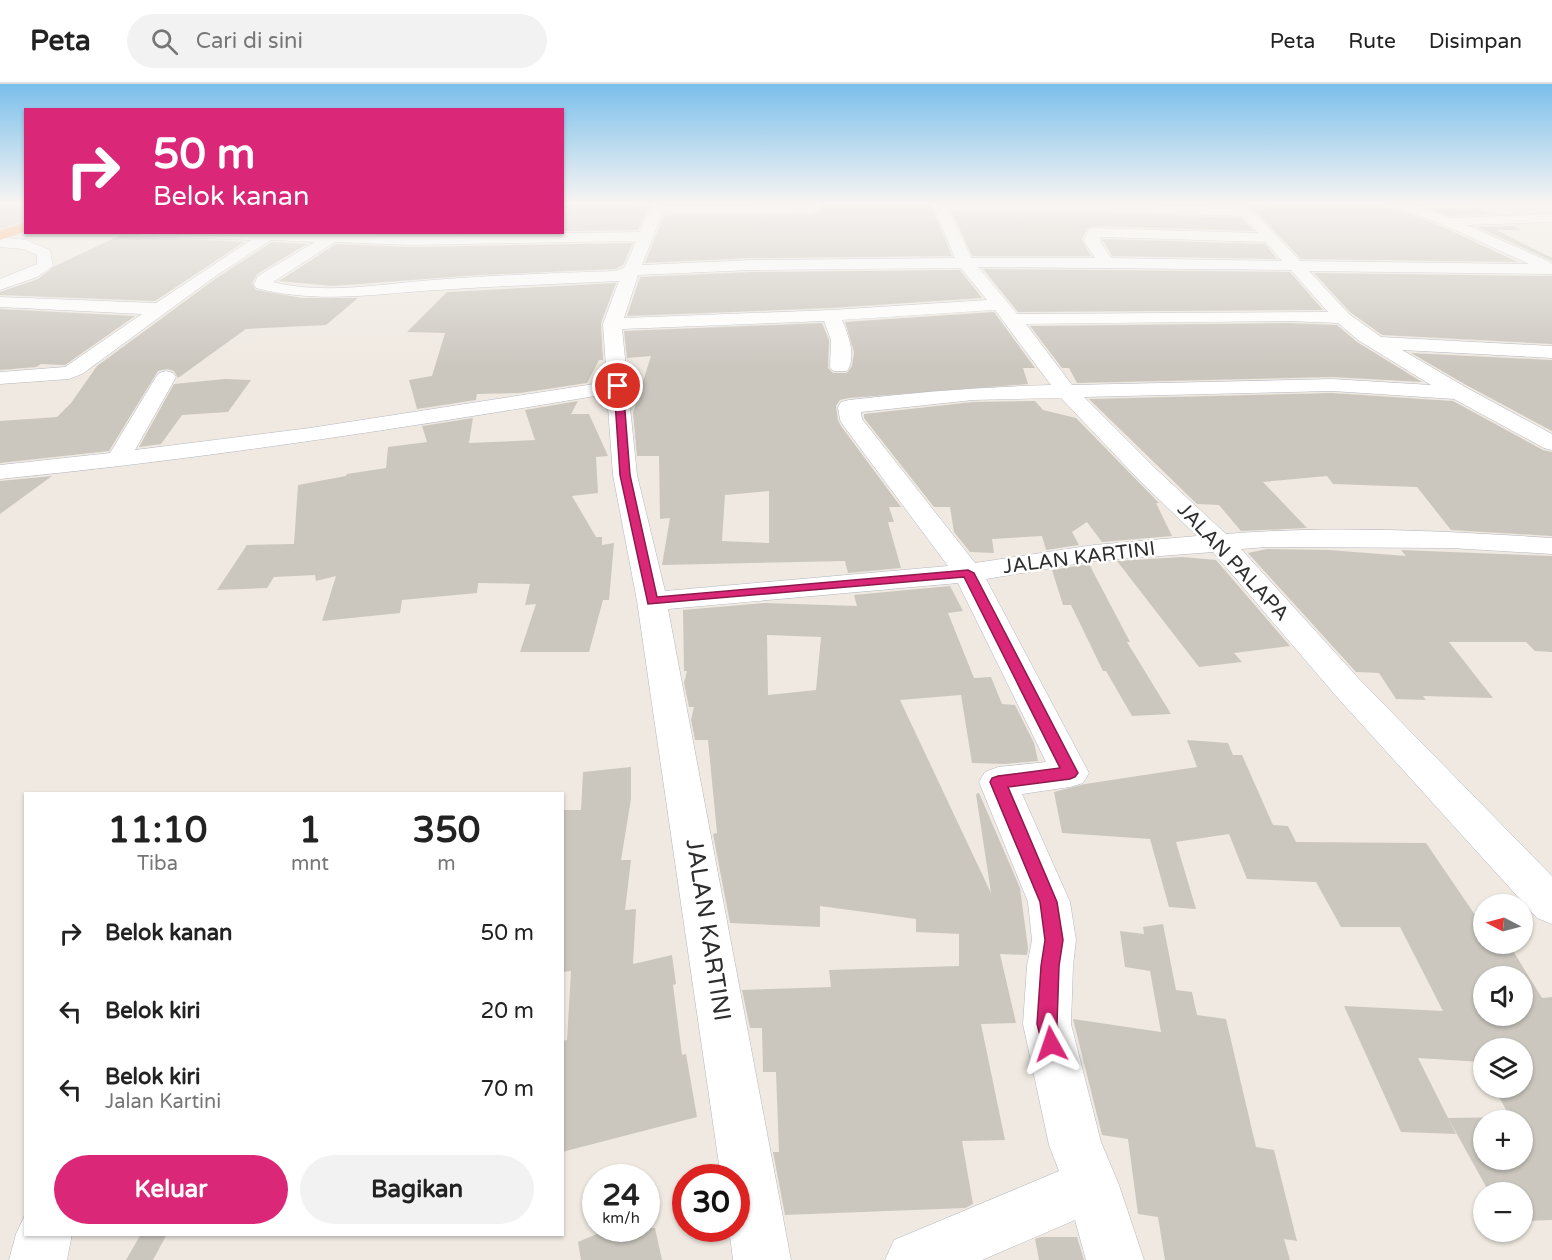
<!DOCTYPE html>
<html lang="id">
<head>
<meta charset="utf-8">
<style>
	:root { --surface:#fff; --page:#f2f2f2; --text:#222; --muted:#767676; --line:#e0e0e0; --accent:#db2777 }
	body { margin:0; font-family:"Varela Round",sans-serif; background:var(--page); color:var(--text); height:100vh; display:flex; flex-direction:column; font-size:22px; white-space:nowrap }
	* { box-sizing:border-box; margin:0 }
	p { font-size:20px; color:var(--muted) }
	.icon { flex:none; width:33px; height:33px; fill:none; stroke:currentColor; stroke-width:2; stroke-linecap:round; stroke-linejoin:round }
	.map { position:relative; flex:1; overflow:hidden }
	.panel { position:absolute; left:24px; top:708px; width:540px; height:444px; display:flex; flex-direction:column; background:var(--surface); border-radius:0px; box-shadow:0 2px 4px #0004 }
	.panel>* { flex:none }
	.banner { position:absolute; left:24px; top:24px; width:540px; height:126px; border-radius:0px; box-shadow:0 2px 4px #0004; background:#db2777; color:#fff; overflow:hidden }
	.needle { width:39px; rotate:276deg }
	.controls { position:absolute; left:1473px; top:810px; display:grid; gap:12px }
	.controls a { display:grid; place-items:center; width:60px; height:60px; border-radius:50%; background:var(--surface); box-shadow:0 2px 4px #0004; font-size:30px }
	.speed { position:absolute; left:582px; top:1080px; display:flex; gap:12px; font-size:30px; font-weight:700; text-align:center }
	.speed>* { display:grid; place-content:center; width:78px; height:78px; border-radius:50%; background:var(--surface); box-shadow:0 2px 4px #0004; line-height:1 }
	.speed small { font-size:15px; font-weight:400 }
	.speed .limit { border:9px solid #d22; background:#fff; color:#111 }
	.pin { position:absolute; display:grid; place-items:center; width:51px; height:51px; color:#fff; margin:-26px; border:3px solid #fff; border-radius:50%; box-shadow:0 2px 6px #0007 }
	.me { position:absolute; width:66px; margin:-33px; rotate:355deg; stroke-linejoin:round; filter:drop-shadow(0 0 4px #0008) }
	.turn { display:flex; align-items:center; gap:21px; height:126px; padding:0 30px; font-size:27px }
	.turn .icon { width:78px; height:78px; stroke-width:2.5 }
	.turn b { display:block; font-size:42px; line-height:51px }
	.eta { display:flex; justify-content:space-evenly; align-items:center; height:102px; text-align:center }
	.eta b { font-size:36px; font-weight:800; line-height:42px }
	.cta { display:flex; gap:12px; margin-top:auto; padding:12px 30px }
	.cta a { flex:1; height:69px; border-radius:36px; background:var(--accent); color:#fff; font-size:24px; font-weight:800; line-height:69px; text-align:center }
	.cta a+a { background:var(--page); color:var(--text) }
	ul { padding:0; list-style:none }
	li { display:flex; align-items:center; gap:18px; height:78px; padding:0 30px }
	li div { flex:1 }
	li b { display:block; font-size:22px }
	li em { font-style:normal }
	header { display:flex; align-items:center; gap:36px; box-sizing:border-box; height:84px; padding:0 30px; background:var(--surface); border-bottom:2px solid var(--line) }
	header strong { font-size:28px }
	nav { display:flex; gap:33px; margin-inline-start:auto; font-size:21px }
	.search { width:420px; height:54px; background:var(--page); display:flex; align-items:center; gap:15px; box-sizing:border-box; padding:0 21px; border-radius:33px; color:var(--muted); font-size:22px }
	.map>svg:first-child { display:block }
	.building { fill:#cbc7bf; fill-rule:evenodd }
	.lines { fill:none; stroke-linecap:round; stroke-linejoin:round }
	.street-casing { stroke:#b4b7c1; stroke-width:1 }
	.highway-casing { stroke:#c9c9c9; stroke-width:1 }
	.street { fill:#fff; fill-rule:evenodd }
	.highway { fill:#ffa35c; fill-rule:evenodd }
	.route { fill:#db2777; stroke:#8e194d; stroke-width:1.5 }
	.labels { text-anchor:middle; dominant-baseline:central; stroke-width:5; stroke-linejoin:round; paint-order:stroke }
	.street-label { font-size:20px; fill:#2e2e2e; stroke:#fff }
	.near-street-label { font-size:24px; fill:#2e2e2e; stroke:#fff }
</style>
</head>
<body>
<header>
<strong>Peta</strong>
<div class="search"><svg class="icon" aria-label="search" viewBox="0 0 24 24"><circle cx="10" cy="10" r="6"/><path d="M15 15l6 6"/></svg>Cari di sini</div>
<nav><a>Peta</a><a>Rute</a><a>Disimpan</a></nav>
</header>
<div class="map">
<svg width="1552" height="1176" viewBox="0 0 1552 1176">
	<rect width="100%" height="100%" fill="#efe9e1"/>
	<g class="building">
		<polygon points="0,119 26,119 26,136 0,145"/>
		<polygon points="819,119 930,119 952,172 752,174 645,179 664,132 812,131 821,126"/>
		<polygon points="1248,119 1381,120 1443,143 1518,178 1301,175"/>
		<polygon points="562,120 649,121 638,146 562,147"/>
		<polygon points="1427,123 1474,123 1489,130 1450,132"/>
		<polygon points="952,128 1068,128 1241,134 1253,147 1094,142 1087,144 1082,156 1091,172 972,172"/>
		<polygon points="1513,142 1521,146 1496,146 1552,174 1552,177 1477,143"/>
		<polygon points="119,152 244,158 155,217 0,211 0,208 38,195 55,182"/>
		<polygon points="1102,155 1265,160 1277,175 1112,172"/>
		<polygon points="272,158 307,160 257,190 252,199 256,206 302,214 358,214 326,241 246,245 178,294 174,287 167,285 158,287 109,367 0,379 0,337 57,333 71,319 97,282 218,193"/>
		<polygon points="633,159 623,181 615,185 479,191 332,202 279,197 336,160 410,163"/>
		<polygon points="983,185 1290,188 1323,226 1018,228"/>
		<polygon points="960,186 982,214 831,224 627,232 640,193 752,188"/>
		<polygon points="1314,189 1552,192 1552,260 1382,251 1350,228"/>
		<polygon points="616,199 601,239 603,276 599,276 587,299 520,309 477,310 476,316 417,325 409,296 432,292 445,249 407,248 447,208"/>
		<polygon points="0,225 135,232 65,281 41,280 36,283 0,286"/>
		<path d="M994,228L1035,284H1023L1028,300L849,314L840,316L836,322L838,336L841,342L901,423H889L894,438H888L901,484L848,489L845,477L662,481L670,434L660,435L659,372H637L633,329L651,272L627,274L624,247L822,239L829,256L828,284L833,289H847L852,282L854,268L845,238ZM769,407V459L722,457L725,411Z"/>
		<polygon points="1288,239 1337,241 1357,258 1422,298 1332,293 1077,299 1069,284 1062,284 1030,242"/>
		<polygon points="1411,269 1552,276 1552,347 1468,302"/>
		<polygon points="225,295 251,296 228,328 182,331 161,360 139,363 174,300"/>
		<polygon points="1332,309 1453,317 1543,366 1552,368 1552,452 1451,446 1417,403 1333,400 1327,392 1263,398 1307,444 1241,447 1219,421 1197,420 1089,315"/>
		<polygon points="578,317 571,330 589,330 608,372 596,373 598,409 572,412 596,453 602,453 602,461 614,459 609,516 603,516 589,568 520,568 536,520 525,521 530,500 478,499 477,509 402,516 400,529 322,537 336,492 316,497 315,491 274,493 267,504 217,506 247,461 294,460 298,401 346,392 347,390 386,384 388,363 427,358 422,342 473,334 469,359 535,356 525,326"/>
		<polygon points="1035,317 1043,326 1076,334 1159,419 1156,419 1172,452 1102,458 1087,438 1072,448 1079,461 1046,466 1042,452 992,455 994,469 970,468 954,448 950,423 934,423 864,334 864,330 973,318"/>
		<polygon points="52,392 0,430 0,397"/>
		<polygon points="1267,465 1329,466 1406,472 1401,466 1552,472 1552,568 1535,567 1526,558 1449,558 1493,614 1423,612 1426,616 1396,615 1379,589 1356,588 1248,469"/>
		<polygon points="1182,473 1216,476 1290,562 1234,569 1242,578 1199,583 1117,477"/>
		<polygon points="1089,480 1130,558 1127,558 1171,630 1132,632 1106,587 1103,587 1071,521 1063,521 1052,486"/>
		<path d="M950,502L963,527L948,529L974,594L991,593L1002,620L1015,621L1034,659L1038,677L1004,680L972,679L961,611L900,616L991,809L976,710L979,709L1020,804L1028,864L1027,871L1000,870L1016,939L981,940L1005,1056L962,1057L973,1120L965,1124L785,1131L773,1068H779L776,988H763L762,944H750L742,906L831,903L829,886L959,882V850L916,848V835L820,822V843L730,839L713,750L717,749L708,656H695L691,636L694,623H689L684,599L687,587H684L683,526L765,519L857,522L854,511ZM767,551L821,553L816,606L768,611Z"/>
		<path d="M1187,656L1228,659L1233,671H1242L1273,741L1288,742L1296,758L1426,759L1484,844V860L1510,862L1542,914L1552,913V1136L1522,1137V1108H1489L1448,1034L1510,1033L1494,1004H1522V964H1484V983L1481,978L1418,974L1456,1050L1401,1048L1344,922L1443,927L1400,843H1341L1316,798L1247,795L1229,750L1176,758L1196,825L1169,823L1150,755L1062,749L1054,708L1085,700L1197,683ZM1484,892H1522V932H1484ZM1484,1036H1522V1076H1484Z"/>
		<polygon points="631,683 631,715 621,776 631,776 625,826 636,825 633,880 672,871 676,900 673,901 682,971 686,970 697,1033 562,1068 562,957 567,956 571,887 562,888 562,726 581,726 583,688"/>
		<polygon points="1163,840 1176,906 1192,908 1197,931 1226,935 1256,1063 1274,1066 1297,1157 1284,1155 1290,1176 1165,1176 1158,1133 1138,1130 1128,1055 1102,1051 1073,935 1161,948 1150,887 1125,883 1120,847 1144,850 1143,843"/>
		<polygon points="611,1144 655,1144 662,1176 581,1176 578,1158"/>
		<polygon points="141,1150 167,1150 153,1176 126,1176"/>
		<polygon points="1041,1153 1077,1153 1084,1176 1039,1176 1035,1155"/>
	</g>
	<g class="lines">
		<defs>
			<g id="street">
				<path d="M652,119H666L665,122L804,121L803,119H817L819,125L812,129L662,130L642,181L752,176L955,174L932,119H1094L1235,124L1231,119H1245L1300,177L1529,180L1444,141L1394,122L1392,119H1411L1450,134L1552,130V138L1467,141L1548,177L1552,180V190L1309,187L1349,230L1381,253L1552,262V274L1402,266L1467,304L1552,350V366L1544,364L1454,315L1332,307L1084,313L1158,387L1226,450C1334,441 1444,447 1552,454V470L1451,464L1267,463L1241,465L1360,596L1552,792V840L1537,834L1336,612L1213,468L1094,477L986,495L1089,689L1083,699L1070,703L1022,710L1070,818L1076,856L1073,882L1071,940L1101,1058L1119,1101L1144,1176H1086L1075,1136L982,1176H885L894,1156L1059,1087L1049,1061L1023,940L1027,882L1032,856L1028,818L979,698L985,688L998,683L1046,678L958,499L668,525L791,1176H733L729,1144H736V1094H721L637,517L613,391L607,310C405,344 203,375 0,395V381L110,369L156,293L159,289L166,287L173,289L176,293L135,366L310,344L607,298L603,240L619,197C559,200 498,202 437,206C373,210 319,220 256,204L254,200L258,192L315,158L271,156L217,191L82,290L69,295L0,300V288L65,283L142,230L0,223V213L156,219L251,156L142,152L135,148H308L410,151L640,148ZM949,126H1068L1242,132L1258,149L1094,144L1089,145L1084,157L1095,174H971ZM1100,153L1266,158L1282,177L1111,174L1100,157ZM636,157L625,183L616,187C555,189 494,191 433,196C380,200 325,211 273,198L335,158L410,161ZM978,183L1291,186L1328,228L1017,230ZM961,184L987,216L831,226L624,234L638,191L752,186ZM995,226L1051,301C983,303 917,308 849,316L841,318L838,323L840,336L843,341L948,482L665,507L637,391L622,245L824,237L831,256L830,283L833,287H847C857,273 848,250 842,236ZM1288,237L1338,239L1358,256L1431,301L1332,295L1072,301L1026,240ZM1061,314L1140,397L1197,452L1094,461L975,479L862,335L861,328L973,316Z"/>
				<polygon points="0,153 26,156 50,166 53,182 37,193 0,206 0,195 37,180 37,171 23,165 0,163"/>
				<polygon points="26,1129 26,1150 72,1150 67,1176 9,1176 16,1150"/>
			</g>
			<polygon id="highway" points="26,138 26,147 0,156 0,147"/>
		</defs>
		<use href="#street" class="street-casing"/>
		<use href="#highway" class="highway-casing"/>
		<use href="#street" class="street"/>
		<use href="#highway" class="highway"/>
	</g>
	<linearGradient id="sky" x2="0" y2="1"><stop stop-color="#7abfeb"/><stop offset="0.42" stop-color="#f8f5f2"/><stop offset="1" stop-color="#f8f5f2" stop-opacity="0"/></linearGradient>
	<rect width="1552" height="283" fill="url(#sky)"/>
	<polygon class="route" points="618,299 623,302 630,391 657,513 968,486 974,489 1078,689 1075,693 1070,695 1008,703 1057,818 1063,856 1059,882 1057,940 1061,960 1058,967 1051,970 1044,967 1037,940 1041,882 1045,856 1040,818 990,698 992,694 998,692 1060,684 964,493 648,520 620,391 614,302"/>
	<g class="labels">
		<g class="street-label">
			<text transform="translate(1079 474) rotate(-7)">JALAN KARTINI</text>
			<text transform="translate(1233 478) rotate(47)">JALAN PALAPA</text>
		</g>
		<g class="near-street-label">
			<text transform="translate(708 846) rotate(81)">JALAN KARTINI</text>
		</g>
	</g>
</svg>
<div class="controls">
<a><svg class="needle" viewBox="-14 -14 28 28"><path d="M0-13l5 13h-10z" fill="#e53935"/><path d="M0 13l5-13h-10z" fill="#767676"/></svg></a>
<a><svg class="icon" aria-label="sound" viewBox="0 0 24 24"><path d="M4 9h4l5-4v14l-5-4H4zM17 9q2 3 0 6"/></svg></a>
<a><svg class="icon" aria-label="layers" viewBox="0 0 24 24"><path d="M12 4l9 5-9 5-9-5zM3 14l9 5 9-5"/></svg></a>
<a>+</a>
<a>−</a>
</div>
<div class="speed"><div>24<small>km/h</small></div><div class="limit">30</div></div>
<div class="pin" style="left:618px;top:302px;background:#d93025"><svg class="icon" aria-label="arrive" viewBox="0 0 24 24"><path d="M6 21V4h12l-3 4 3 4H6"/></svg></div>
<svg class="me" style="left:1051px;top:960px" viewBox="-20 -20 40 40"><path d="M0-17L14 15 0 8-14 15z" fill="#db2777" stroke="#fff" stroke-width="4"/></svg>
<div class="banner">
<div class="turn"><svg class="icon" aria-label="right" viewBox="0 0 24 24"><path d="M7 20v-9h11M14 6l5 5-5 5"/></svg><div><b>50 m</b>Belok kanan</div></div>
</div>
<section class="panel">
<div class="eta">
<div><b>11:10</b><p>Tiba</p></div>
<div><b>1</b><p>mnt</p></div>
<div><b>350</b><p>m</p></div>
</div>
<ul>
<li><svg class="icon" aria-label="right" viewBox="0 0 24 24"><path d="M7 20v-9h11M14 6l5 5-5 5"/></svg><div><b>Belok kanan</b></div><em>50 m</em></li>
<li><svg class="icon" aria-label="left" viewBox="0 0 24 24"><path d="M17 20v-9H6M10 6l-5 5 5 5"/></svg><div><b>Belok kiri</b></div><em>20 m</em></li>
<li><svg class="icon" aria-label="left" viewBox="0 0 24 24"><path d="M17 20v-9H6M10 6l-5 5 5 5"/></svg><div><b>Belok kiri</b><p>Jalan Kartini</p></div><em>70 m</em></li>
</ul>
<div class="cta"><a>Keluar</a><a>Bagikan</a></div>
</section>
</div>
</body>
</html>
